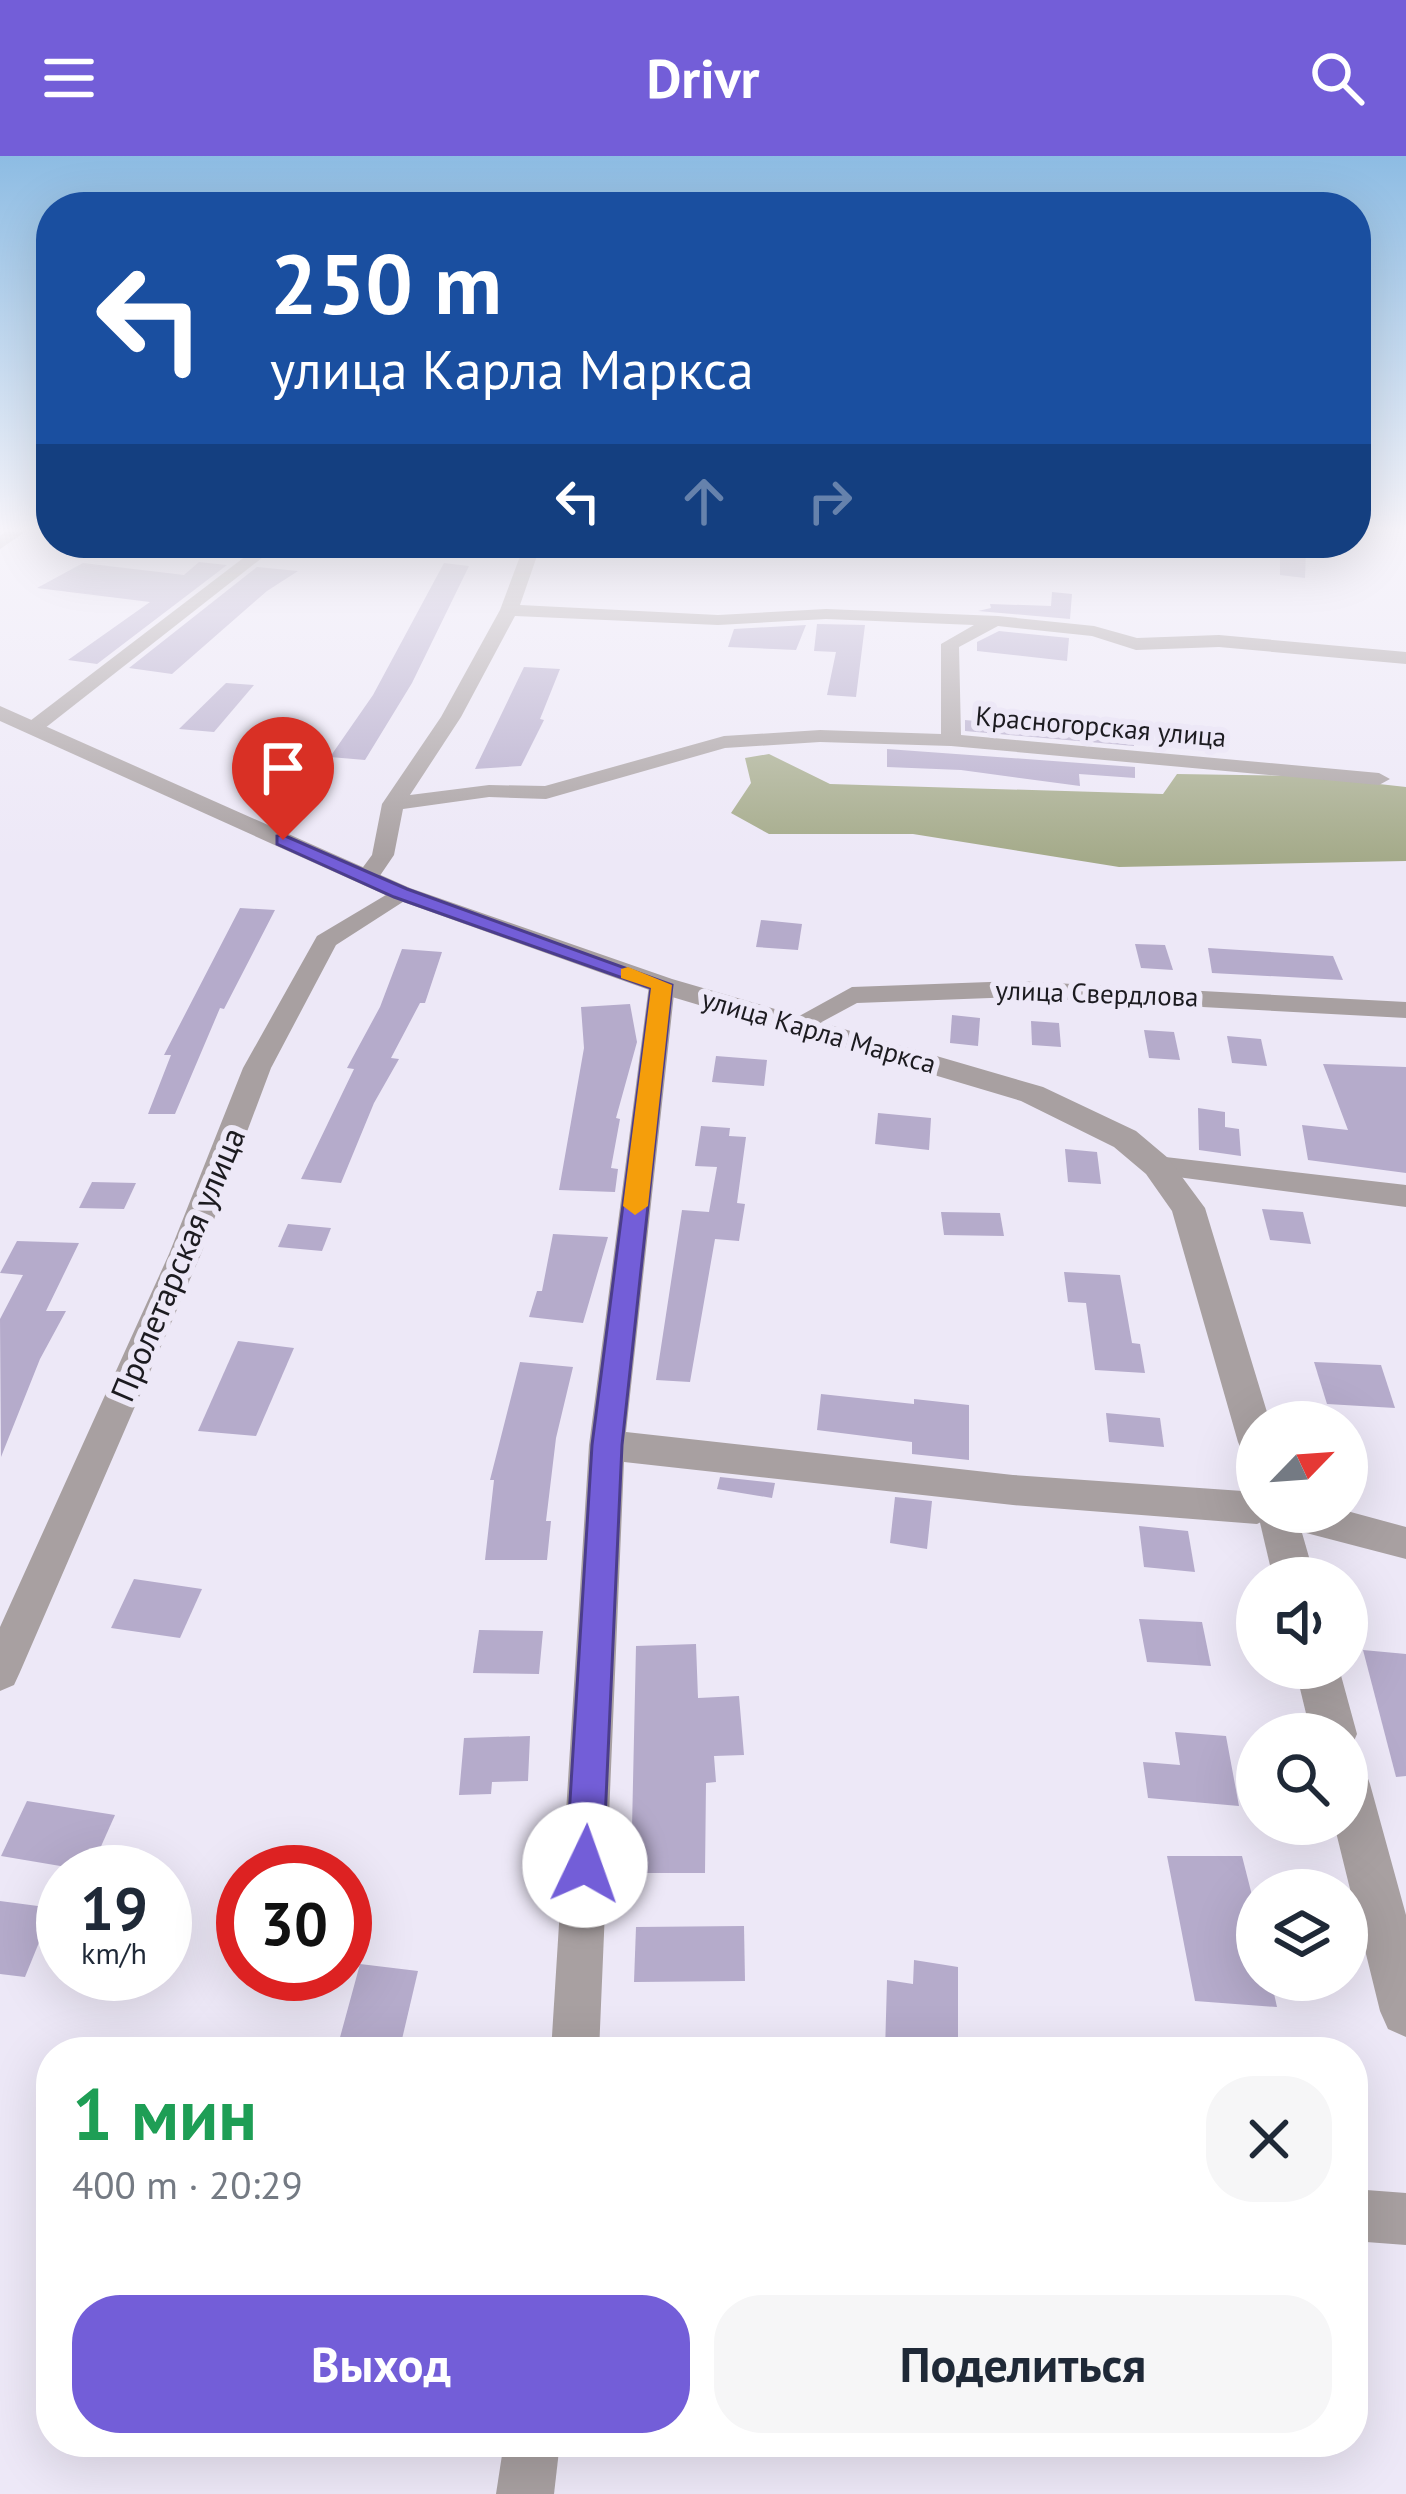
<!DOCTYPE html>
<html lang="ru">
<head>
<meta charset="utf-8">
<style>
	:root { --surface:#fff; --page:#f6f6f7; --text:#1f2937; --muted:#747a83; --accent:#735ed8 }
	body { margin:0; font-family:"PT Sans",sans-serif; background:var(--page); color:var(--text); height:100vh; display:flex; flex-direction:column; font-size:45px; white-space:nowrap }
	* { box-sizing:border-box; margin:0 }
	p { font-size:39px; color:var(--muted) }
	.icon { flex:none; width:66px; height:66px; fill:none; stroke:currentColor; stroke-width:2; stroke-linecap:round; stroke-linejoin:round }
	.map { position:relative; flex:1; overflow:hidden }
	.panel { position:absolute; left:36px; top:1881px; width:1332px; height:420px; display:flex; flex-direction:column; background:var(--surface); border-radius:48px; box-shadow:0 12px 48px #0002 }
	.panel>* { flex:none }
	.banner { position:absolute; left:36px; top:36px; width:1335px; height:366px; border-radius:48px; box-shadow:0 12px 48px #0002; background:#1a4fa0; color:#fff; overflow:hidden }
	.needle { width:78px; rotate:65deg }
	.fabs { position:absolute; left:1236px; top:1245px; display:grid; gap:24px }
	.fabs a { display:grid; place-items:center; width:132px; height:132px; border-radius:50%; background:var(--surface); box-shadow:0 12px 48px #0002; font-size:60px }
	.speed { position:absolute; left:36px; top:1689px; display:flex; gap:24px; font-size:60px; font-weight:700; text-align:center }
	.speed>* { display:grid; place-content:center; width:156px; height:156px; border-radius:50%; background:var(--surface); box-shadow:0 12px 48px #0002; line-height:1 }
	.speed small { font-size:30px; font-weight:400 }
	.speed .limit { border:18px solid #d22; background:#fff; color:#111 }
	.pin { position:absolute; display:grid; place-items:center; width:102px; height:102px; color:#fff; margin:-123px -51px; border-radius:50% 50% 50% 0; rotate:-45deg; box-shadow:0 0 12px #0007 }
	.pin .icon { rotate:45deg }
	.me { position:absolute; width:132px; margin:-66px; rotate:3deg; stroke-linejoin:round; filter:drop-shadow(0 0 9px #0008) }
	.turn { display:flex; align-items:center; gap:42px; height:252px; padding:0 36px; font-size:54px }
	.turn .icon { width:156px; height:156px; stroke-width:2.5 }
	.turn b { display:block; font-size:84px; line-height:102px }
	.lanes { display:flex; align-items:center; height:114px; padding:0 36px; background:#0003; justify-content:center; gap:60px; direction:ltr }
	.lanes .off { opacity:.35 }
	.round { display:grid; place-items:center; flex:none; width:126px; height:126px; border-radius:48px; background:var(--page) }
	.summary { display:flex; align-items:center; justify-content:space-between; height:204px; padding:0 36px }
	h1 { font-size:72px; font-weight:700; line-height:90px; color:#1e9e55 }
	.action { display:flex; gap:24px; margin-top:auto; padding:24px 36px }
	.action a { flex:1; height:138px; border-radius:48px; background:var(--accent); color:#fff; font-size:48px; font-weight:700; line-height:138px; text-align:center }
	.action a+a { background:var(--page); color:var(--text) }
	header { display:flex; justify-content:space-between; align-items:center; height:156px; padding:0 36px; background:var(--accent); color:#fff; font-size:54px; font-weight:700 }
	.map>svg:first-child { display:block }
	.forest { fill:#a4aa89 }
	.building { fill:#b5abcb }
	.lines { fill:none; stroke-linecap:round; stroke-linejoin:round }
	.service { fill:#a8a0a1; fill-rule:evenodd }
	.minor { fill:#a8a0a1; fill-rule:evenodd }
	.tertiary { fill:#a8a0a1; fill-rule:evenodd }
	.route { fill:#735ed8; stroke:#4b3d8c; stroke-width:3 }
	.slow { fill:#f59e0b }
	.labels { text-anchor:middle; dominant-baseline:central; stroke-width:12; stroke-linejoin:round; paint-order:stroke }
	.far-street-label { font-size:27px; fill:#1c1b20; stroke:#ede8f7 }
	.street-label { font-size:33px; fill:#1c1b20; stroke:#ede8f7 }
</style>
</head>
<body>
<header><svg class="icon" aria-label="menu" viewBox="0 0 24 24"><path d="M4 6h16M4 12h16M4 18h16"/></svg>Drivr<svg class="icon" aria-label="search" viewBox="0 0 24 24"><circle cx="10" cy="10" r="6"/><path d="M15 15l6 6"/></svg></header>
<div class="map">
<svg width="1406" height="2338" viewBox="0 0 1406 2338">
	<rect width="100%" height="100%" fill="#ede8f7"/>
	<polygon class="forest" points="769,598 830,628 1163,638 1177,618 1307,620 1406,631 1406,705 1119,711 913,678 769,678 731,657 751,627 745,602"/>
	<g class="building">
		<polygon points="1280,394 1306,396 1305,422 1280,419"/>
		<polygon points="199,406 227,409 97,508 68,504 150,446 37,432 83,407 184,419"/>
		<polygon points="444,407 469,410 412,527 365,604 330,601 373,539"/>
		<polygon points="257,411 298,415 267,435 172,518 129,512"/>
		<polygon points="1052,436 1072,438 1070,463 978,455 991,452 990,448 1051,450"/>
		<polygon points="817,468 865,469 856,541 827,539 836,496 814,495"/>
		<polygon points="806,469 796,494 728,491 734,473"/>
		<polygon points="999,475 1069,482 1067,505 977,495 977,486"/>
		<polygon points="524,511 560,513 540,563 544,564 521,610 475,613"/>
		<polygon points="226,527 254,529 214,576 179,573"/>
		<polygon points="965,564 1105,578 1105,570 1134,573 1134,590 965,575"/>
		<polygon points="887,593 1135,611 1135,622 1079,618 1080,630 961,614 887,611"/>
		<polygon points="240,752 275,754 224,853 220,852 175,958 148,958 171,899 164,899"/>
		<polygon points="761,764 802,768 798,794 756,791"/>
		<polygon points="1135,788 1165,789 1173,814 1141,812"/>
		<polygon points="1208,792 1333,800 1343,824 1212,817"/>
		<polygon points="402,793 442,796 425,847 420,847 391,902 399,903 374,947 341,1027 301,1023 354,913 347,912 380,851"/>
		<polygon points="630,848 637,886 616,962 620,963 611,1012 618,1013 615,1036 559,1034 584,892 581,851"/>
		<polygon points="952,859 980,862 978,890 950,887"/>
		<polygon points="1031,865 1059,867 1061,891 1032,889"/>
		<polygon points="1144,874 1174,876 1180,904 1149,902"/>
		<polygon points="1227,880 1261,883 1267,910 1232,907"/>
		<polygon points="716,900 767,904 764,930 712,926"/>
		<polygon points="1323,908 1406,911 1406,1017 1308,1004 1302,969 1348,974"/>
		<polygon points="1198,952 1225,956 1225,971 1239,973 1241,1000 1199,994"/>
		<polygon points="878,957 931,962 929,994 875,988"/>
		<polygon points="701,970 730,972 729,980 746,981 737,1047 745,1048 739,1085 715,1083 690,1226 656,1224 682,1054 709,1056 717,1011 695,1010"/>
		<polygon points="1065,993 1097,996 1101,1028 1068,1026"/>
		<polygon points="92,1026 136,1027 124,1053 79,1052"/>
		<polygon points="1262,1053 1303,1056 1311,1088 1270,1084"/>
		<polygon points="941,1056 1000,1057 1004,1080 944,1079"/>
		<polygon points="288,1068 331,1072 322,1095 278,1091"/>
		<polygon points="553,1078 608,1081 583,1167 529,1161 537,1135 542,1135"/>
		<polygon points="17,1085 79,1087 46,1155 66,1155 40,1203 1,1301 0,1163 23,1119 0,1117"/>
		<polygon points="1064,1116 1120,1119 1132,1187 1140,1188 1145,1217 1095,1214 1086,1147 1068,1146"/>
		<polygon points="238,1185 294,1192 256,1280 198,1275"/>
		<polygon points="520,1206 573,1211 556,1282 546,1365 551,1365 547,1404 485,1404 494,1324 490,1324"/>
		<polygon points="1314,1206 1381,1209 1395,1252 1327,1248"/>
		<polygon points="821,1238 914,1248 914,1243 969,1249 969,1304 912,1298 912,1286 817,1274"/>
		<polygon points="1106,1257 1160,1262 1164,1291 1109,1286"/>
		<polygon points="720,1321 775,1327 772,1342 717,1333"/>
		<polygon points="895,1341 932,1345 927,1393 890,1387"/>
		<polygon points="1139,1370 1188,1375 1195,1416 1144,1411"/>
		<polygon points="134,1423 202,1433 180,1482 111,1472"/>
		<polygon points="1139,1463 1202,1466 1211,1510 1147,1506"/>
		<polygon points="479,1474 543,1475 539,1518 473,1517"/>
		<polygon points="696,1488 698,1542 739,1540 744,1599 714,1600 716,1626 706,1627 705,1717 631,1717 636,1490"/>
		<polygon points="1363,1494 1406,1498 1406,1620 1396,1621"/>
		<polygon points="1175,1576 1226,1580 1239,1650 1148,1642 1143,1606 1180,1609"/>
		<polygon points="530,1580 528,1625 492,1626 491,1638 459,1639 464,1582"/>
		<polygon points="27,1645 115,1659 90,1715 1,1700"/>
		<polygon points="1167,1700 1242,1700 1257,1759 1257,1824 1271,1824 1277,1851 1195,1845"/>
		<polygon points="0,1745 53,1752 25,1821 0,1818"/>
		<polygon points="744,1770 745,1825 634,1826 636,1771"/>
		<polygon points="914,1804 958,1811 958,1896 885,1896 887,1824 913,1828"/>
		<polygon points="360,1808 418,1815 399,1896 336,1896"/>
	</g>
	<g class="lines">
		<polygon class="service" points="197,387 228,387 270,393 266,395"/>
		<g class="minor">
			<polygon points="263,387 281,387 40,576 26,576 26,568"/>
			<path d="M671,387L663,392L538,397L520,449L718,459L826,453L998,460L1094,470L1137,482L1219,479L1406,496V508L1219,491L1136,494L1092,480L998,470L959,491L961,579L1379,617L1390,623L1379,629L951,590L820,586L725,592L546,643L489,641L403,653L394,699L375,727H359L355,722L372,699L382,648L441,561L500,454L525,387ZM515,460L718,469L826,463L974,469L941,488V578L820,574L724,580L545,630L489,629L410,639L461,561Z"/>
			<polygon points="401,730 409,732 409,742 336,789 271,912 201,1098 20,1516 14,1529 0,1535 0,1471 169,1098 243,912 317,780"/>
			<polygon points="662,821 675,829 626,1276 1013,1319 1257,1336 1257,1356 1347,1355 1406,1371 1406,1403 1287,1372 1271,1361 1257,1368 1013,1349 624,1306 599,1896 551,1896 589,1289 649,829"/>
			<polygon points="1017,825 1406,846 1406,862 1017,841 857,847 805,875 787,875 783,869 852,831"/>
			<polygon points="1157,1000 1406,1029 1406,1051 1147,1017 1142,1010 1147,1003"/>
			<polygon points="1353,2033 1406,2037 1406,2089 1353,2085"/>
			<polygon points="504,2286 560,2286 554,2338 496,2338"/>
		</g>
		<g class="tertiary">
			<polygon points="5,376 25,376 0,393 0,380"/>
			<polygon points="0,550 410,732 672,823 1043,931 1136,975 1168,1002 1205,1052 1270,1266 1257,1266 1257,1302 1243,1297 1238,1286 1172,1055 1146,1018 1114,991 1021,945 652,835 392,742 0,565"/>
			<polygon points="1257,1354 1296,1356 1315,1422 1273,1422"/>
			<polygon points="1295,1512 1339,1512 1357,1578 1350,1594 1347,1578 1311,1578"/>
			<polygon points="1347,1605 1364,1612 1370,1628 1406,1759 1406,1881 1388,1873 1380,1855 1334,1668 1347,1668"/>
		</g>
	</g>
	<linearGradient id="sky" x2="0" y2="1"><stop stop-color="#8dbce3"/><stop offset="0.53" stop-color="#f7f5fb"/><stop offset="1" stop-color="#f7f5fb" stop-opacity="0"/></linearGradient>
	<rect width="1406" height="704" fill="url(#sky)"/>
	<polygon class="route" points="283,679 407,733 672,829 622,1289 603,1709 598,1722 585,1728 572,1722 566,1709 592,1289 651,832 394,741 277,688 277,680"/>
	<polygon class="slow" points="628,811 672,829 648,1050 635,1059 623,1050 651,832 621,822 621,813"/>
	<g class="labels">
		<g class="far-street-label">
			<text transform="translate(1101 570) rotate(5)">Красногорская улица</text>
			<text transform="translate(1097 837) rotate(2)">улица Свердлова</text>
			<text transform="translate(819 875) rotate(16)">улица Карла Маркса</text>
		</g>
		<g class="street-label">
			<text transform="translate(177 1108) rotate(-67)">Пролетарская улица</text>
		</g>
	</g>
</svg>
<div class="fabs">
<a><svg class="needle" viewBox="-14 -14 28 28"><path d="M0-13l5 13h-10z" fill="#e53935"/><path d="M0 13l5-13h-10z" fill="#747a83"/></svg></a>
<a><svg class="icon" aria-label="sound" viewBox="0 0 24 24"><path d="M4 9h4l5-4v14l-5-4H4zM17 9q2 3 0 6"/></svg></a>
<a><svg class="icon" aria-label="search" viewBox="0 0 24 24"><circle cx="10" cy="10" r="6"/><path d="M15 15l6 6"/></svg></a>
<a><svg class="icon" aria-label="layers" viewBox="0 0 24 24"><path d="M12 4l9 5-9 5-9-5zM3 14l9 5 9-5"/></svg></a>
</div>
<div class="speed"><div>19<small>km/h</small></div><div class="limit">30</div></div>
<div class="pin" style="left:283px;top:684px;background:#d93025"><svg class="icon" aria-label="arrive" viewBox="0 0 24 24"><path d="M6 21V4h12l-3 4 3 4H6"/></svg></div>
<svg class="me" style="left:585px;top:1709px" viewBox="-20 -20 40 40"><circle r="19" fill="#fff"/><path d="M0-13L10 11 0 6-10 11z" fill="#735ed8"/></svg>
<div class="banner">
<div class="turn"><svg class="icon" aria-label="left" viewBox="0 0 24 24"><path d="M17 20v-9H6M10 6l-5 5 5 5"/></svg><div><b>250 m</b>улица Карла Маркса</div></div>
<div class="lanes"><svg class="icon" aria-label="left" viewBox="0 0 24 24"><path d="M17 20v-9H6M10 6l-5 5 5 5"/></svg><svg class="icon off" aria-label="ahead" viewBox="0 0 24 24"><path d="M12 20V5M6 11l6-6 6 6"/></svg><svg class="icon off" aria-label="right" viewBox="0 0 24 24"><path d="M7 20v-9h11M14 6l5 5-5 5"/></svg></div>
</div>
<section class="panel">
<div class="summary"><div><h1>1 мин</h1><p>400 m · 20:29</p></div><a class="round"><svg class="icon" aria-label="close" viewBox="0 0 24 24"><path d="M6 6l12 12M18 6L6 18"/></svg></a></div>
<div class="action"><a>Выход</a><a>Поделиться</a></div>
</section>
</div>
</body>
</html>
